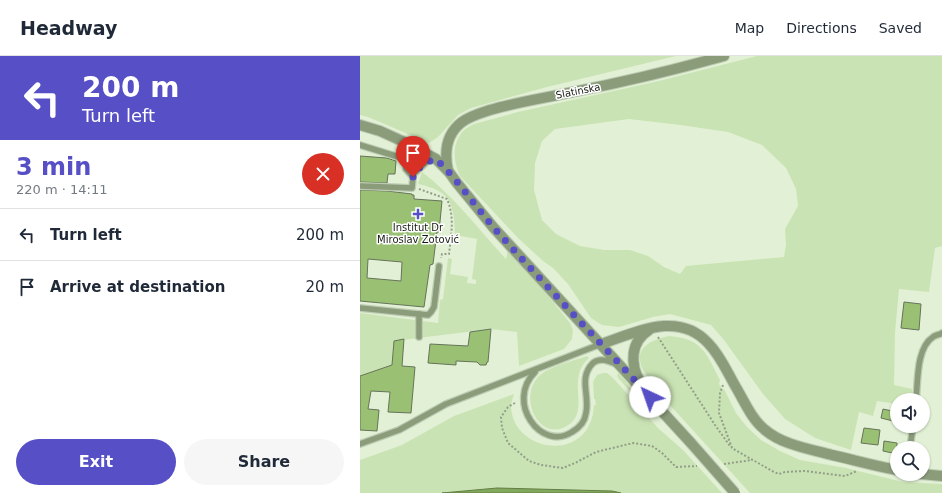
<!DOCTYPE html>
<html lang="en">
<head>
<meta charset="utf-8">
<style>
	:root { --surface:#fff; --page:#f6f6f7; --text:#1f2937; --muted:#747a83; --line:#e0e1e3; --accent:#564fc6 }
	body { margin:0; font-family:"DejaVu Sans",sans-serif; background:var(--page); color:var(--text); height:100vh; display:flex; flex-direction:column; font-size:15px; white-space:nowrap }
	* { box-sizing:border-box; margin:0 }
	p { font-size:13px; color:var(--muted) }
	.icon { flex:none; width:22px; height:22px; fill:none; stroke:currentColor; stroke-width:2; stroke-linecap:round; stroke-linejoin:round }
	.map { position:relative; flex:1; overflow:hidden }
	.details { display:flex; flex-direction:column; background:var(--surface); width:360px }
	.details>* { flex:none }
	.banner { background:#564fc6; color:#fff; overflow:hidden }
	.fabs { position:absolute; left:530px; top:337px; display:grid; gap:8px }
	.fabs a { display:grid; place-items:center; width:40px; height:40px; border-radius:50%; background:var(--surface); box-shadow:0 1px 3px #0004; font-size:20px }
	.pin { position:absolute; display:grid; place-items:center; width:34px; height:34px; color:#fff; margin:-41px -17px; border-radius:50% 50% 50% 0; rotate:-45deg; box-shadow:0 0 4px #0007 }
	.pin .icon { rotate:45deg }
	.me { position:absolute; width:44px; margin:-22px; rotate:318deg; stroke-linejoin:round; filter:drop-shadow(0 0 3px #0008) }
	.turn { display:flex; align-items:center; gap:14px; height:84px; padding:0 16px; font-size:18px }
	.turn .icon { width:52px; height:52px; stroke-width:2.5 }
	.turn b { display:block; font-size:28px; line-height:34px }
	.round { display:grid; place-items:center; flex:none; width:42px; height:42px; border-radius:21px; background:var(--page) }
	.overview { display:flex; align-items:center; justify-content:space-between; height:68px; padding:0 16px }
	h1 { font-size:24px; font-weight:800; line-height:30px; color:var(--accent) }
	.action { display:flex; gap:8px; margin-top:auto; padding:8px 16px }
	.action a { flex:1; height:46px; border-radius:24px; background:var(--accent); color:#fff; font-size:16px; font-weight:800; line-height:46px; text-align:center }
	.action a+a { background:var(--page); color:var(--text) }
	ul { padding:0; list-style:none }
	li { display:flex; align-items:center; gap:12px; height:52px; padding:0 16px; border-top:1px solid var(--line) }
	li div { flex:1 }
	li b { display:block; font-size:15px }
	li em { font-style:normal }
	header { display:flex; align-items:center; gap:24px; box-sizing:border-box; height:56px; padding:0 20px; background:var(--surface); border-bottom:1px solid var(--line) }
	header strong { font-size:19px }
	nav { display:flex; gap:22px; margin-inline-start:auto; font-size:14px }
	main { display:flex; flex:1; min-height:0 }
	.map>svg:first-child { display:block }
	.green { fill:#cae3b4; fill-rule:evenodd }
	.water { fill:#82a85b; stroke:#627e45 }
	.building { fill:#9ac173; stroke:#66735b; fill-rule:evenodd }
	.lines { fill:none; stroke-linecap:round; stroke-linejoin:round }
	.service-casing { stroke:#bdcbb2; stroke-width:8 }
	.tertiary-casing { stroke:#bdcbb2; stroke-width:12 }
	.path { stroke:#939e89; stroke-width:2; stroke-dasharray:2 2; stroke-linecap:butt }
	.service { stroke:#8b9c7b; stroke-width:5.5 }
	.tertiary { stroke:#8b9c7b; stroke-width:10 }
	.tertiary-bridge-casing { stroke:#bdcbb2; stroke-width:12; stroke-linecap:butt }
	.tertiary-bridge { stroke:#8b9c7b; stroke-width:10 }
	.route { stroke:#564fc6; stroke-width:7; stroke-dasharray:0 12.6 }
	.poi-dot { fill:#564fc6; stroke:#fff; stroke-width:1.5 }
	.labels { text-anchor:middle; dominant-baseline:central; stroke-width:3; stroke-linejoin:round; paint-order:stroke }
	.street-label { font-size:10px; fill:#171c12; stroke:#fff }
	.poi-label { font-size:10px; fill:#171c12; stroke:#fff }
</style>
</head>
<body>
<header>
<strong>Headway</strong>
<nav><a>Map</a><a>Directions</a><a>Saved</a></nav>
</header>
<main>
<section class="details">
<div class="banner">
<div class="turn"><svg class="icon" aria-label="left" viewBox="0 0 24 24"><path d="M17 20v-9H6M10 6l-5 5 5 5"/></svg><div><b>200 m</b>Turn left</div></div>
</div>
<div class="overview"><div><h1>3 min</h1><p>220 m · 14:11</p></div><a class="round" style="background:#d93025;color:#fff"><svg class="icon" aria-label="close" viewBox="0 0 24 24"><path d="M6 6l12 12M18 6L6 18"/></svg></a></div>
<ul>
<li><svg class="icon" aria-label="left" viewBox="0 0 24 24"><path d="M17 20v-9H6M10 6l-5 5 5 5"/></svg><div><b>Turn left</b></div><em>200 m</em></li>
<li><svg class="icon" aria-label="arrive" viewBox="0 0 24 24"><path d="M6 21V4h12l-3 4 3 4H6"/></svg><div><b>Arrive at destination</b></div><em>20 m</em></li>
</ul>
<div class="action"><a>Exit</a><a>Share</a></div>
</section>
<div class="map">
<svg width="582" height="437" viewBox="0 0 582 437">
	<rect width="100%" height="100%" fill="#e2f1d5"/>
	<g class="green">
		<polygon points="0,0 316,0 187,31 111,52 98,59 78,81 69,87 8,61 0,59"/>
		<path d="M397,0H582V190L575,192L569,236L539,233L535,277L534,329L552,333V344H537V348L517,345L513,360L499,356L491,394L455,382L425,363L403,338L364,284L351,269L310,258L293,261L259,271L242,269L231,262L208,228L193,212L183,205L158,182L100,120C91,101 92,77 114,68L158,56L299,25ZM269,63L320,69L368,76L402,89L426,112L436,133L438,150L425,173L426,189L424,201L326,210L320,218L304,211L288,200L270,194H244L220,190L196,178L182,164L174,134L175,107L182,85L195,73Z"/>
		<path d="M62,116C94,140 119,174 146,203L148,193L194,247L210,267L213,274L212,283L204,293L159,310L157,276L131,273L34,285L32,309L0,320V257L78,267L80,244L83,243L88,202L92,203L90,218L108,221L107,227L116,228V224L112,223L117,183L95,179C94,147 91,135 58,128Z"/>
		<path d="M309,280C343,283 346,297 360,324L359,328L363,334L364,333L376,357L387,371L401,384L420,395L440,404L486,412L543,426L582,428V437H390L309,348L283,314C272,291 292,284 309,280Z"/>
		<path d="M227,300L229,302C206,321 229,352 211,367C182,391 156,343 179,320C190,310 213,305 227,300Z"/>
		<path d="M243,317H247L253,322L298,372L323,394L362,437H261L252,435L137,432L82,437H0V404L42,389L94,360L154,338C153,342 151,346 151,350C152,397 231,409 234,349H236L235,343H234L233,326L237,319Z"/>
		<polygon points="258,317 265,324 279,345 259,323 257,320"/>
	</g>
	<polygon class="water" points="137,432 252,435 261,437 82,437"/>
	<g class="building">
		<polygon points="0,100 27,102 36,105 35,118 28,118 27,127 0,126"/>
		<path d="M0,134L27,135L52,138V139H54V143L82,145L79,176H77L73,208L70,209L64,251L0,245ZM8,203L42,206L41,225L7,222Z"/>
		<polygon points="544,246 561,248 559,274 541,272"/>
		<polygon points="131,273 128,306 127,306 126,309 120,309 117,306 96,305 96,309 68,307 70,288 108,290 110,276"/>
		<polygon points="44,283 42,310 55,311 51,357 28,356 30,336 11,335 8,353 19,354 17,375 0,374 0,320 32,309 34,285"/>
		<polygon points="523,353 537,356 537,366 521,362"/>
		<polygon points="504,372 520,374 518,389 501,387"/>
		<polygon points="524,385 537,387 537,398 523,395"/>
	</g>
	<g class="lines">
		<defs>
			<g id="service">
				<polyline points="0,89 45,103 46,113 53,121 52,132 0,130"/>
				<polyline points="52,119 66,106 76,103"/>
				<polyline points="0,252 68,259 71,256 74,251 79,210"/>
				<polyline points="59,258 59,281"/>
				<path d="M175,316C145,346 181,396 212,376C219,372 225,365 226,357C230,339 218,322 233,307C240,301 249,305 256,308"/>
				<path d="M556,344C558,326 556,292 573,281C575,279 579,279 582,277"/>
				<polyline points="0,388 39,374 86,348 241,288"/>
				<polyline points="550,392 553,370"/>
			</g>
			<g id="tertiary">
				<polyline points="0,69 20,75 42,85 76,103 89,116 97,127 133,171 331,387"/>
				<path d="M88,115C84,96 86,78 102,66C110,60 121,57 130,54C157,46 185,42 213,36C264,26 314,14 364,0"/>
				<path d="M241,288C275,277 318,254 348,287C361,300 368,318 377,333C385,347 392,363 404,373C422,389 450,393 472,399C494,404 515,410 537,414"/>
				<path d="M280,326C270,308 270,286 289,274"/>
				<polyline points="561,418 582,420"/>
			</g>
		</defs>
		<use href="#service" class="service-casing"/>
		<use href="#tertiary" class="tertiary-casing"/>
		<g class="path">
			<path d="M59,133L87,143C95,161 91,180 89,198H82L81,202"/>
			<polyline points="298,281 355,369 370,390"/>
			<polyline points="363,329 360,337 359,357 372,392 412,415 419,418 425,416 444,415 485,420 497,415"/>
			<polyline points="155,347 148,351 141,361 142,372 148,387 169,405 181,409 203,412 215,407 236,396 273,387 292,390 302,397 316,411 337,410"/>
			<polyline points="364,408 392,404"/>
		</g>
		<use href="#service" class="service"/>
		<use href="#tertiary" class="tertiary"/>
		<defs>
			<polyline id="tertiary-bridge" points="331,387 375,437"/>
		</defs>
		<use href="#tertiary-bridge" class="tertiary-bridge-casing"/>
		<use href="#tertiary-bridge" class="tertiary-bridge"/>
	</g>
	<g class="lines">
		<path class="route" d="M53,121L52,119C59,112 66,105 76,103C98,124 115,150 135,173C186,230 239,285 290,341"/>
	</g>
	<path class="poi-dot" d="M56 152h4v4h4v4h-4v4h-4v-4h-4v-4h4z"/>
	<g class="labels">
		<g class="street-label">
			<text transform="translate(218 35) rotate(-11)">Slatinska</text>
		</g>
		<g class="poi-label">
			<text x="58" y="171">Institut Dr<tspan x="58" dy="12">Miroslav Zotović</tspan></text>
		</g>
	</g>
</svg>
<div class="fabs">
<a><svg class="icon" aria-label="sound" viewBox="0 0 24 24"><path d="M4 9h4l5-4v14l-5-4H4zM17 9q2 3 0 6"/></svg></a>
<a><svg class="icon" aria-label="search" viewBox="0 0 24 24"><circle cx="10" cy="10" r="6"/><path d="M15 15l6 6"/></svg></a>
</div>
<div class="pin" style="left:53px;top:121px;background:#d93025"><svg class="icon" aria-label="arrive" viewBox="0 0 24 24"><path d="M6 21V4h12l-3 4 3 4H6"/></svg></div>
<svg class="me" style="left:290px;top:341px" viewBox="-20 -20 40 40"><circle r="19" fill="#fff"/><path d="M0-13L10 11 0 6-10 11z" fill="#564fc6"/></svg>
</div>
</main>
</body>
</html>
